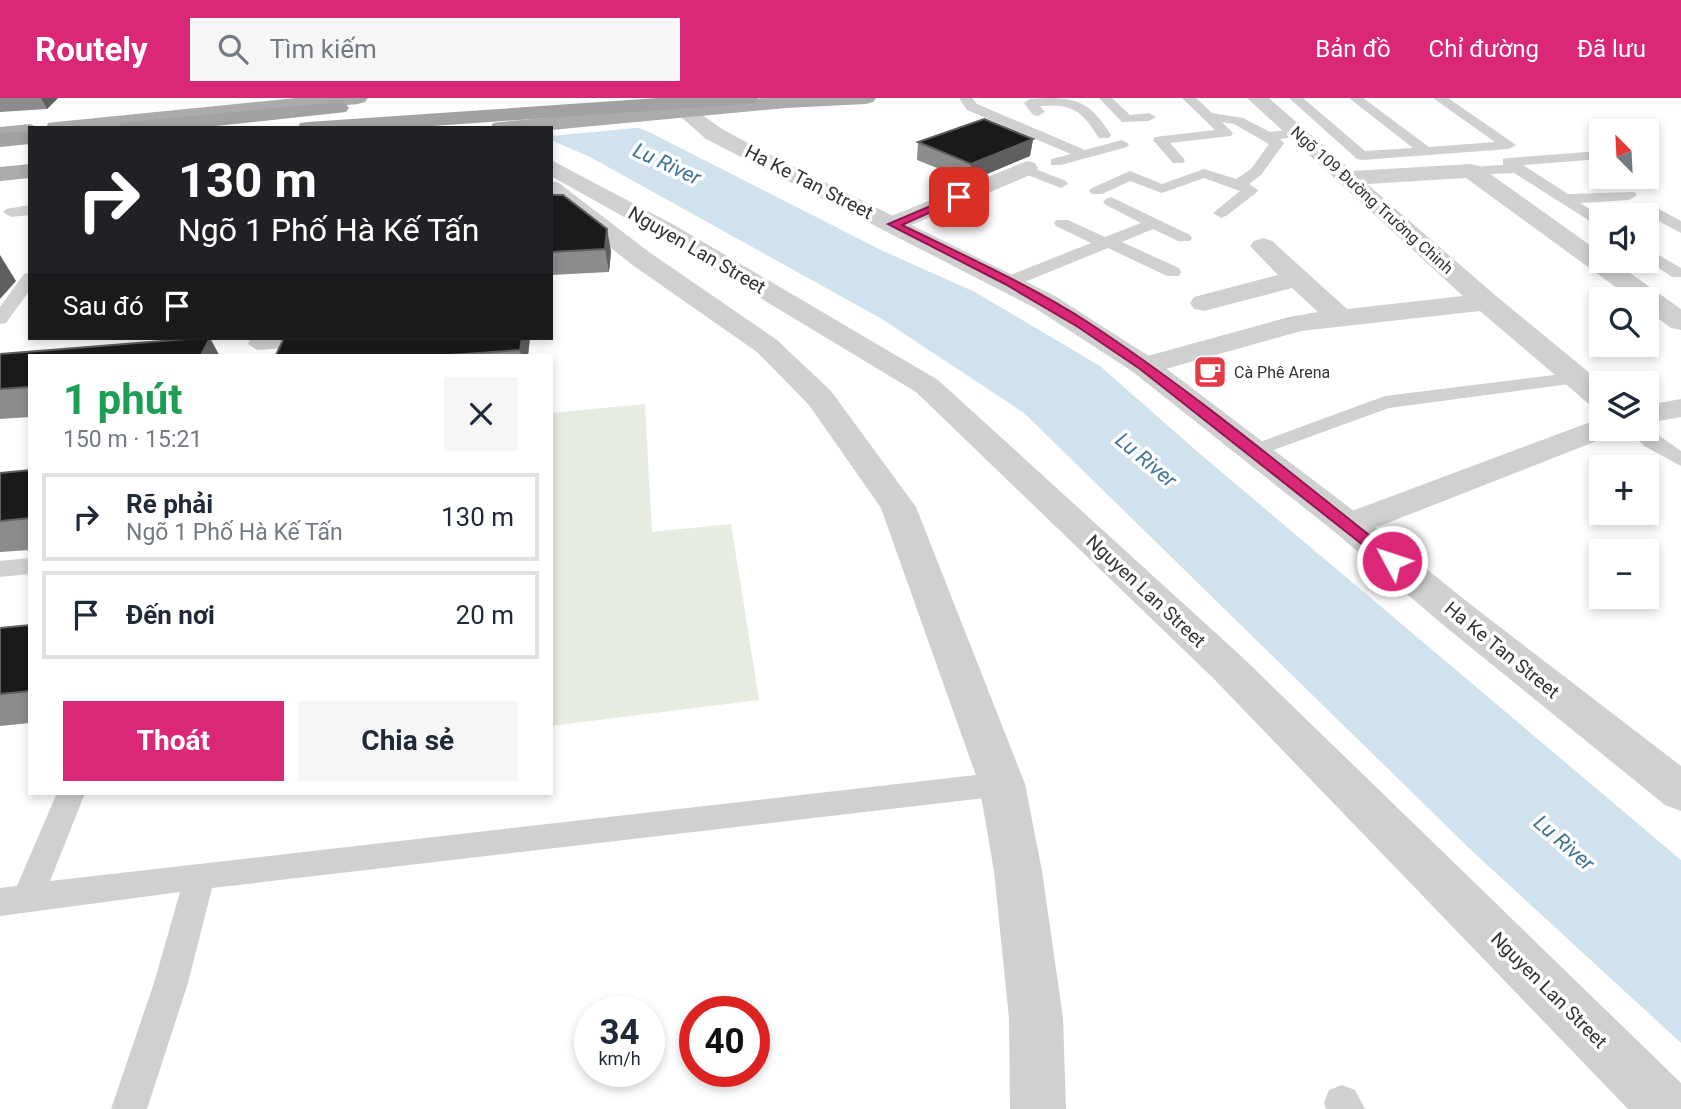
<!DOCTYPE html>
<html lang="vi">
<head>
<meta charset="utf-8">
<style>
	:root { --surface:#fff; --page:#f6f6f7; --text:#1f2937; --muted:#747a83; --line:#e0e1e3; --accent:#db2777 }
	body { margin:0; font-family:Roboto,sans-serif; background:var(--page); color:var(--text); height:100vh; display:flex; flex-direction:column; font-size:26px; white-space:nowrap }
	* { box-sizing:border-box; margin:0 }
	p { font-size:23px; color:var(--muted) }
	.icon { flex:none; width:38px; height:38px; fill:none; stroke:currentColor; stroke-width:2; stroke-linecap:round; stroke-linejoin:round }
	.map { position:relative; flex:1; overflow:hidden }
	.drawer { position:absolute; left:28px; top:256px; width:525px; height:441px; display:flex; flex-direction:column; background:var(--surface); border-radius:0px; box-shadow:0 4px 10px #0003 }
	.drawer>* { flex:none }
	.hud { position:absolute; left:28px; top:28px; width:525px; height:214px; border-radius:0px; box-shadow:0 4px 10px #0003; background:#202124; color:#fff; overflow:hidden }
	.needle { width:46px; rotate:336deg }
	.buttons { position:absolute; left:1589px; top:21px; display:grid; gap:14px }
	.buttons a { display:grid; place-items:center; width:70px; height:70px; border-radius:0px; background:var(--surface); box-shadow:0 4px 10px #0003; font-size:35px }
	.speed { position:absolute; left:574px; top:898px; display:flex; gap:14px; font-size:35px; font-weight:700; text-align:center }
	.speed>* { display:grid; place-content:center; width:91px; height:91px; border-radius:50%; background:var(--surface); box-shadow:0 4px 10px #0003; line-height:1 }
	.speed small { font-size:18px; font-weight:400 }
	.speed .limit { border:10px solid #d22; background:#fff; color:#111 }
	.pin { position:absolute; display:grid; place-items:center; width:60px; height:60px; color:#fff; margin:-30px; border-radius:14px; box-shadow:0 4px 10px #0006 }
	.me { position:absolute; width:77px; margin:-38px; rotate:310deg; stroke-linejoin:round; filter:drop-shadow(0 0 5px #0008) }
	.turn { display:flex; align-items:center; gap:24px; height:147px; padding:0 35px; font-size:32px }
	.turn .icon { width:91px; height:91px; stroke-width:2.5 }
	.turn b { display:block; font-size:49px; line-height:60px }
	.then { display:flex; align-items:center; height:66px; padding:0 35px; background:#0003; gap:14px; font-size:26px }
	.round { display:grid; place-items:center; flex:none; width:74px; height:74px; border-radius:0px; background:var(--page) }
	.headline { display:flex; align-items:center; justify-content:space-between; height:119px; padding:0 35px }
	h1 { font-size:42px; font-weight:700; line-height:52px; color:#1e9e55 }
	.cta { display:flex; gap:14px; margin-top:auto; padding:14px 35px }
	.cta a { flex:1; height:80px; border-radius:0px; background:var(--accent); color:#fff; font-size:28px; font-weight:700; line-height:80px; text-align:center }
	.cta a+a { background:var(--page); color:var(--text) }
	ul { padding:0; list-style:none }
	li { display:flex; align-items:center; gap:21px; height:88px; margin:0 14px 10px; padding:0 21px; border:4px solid var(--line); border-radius:0px }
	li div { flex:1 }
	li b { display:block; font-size:26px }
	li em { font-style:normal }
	header { display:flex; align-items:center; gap:42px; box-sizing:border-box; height:98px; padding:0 35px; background:var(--accent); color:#fff }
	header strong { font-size:33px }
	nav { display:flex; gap:38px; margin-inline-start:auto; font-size:24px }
	.search { width:490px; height:63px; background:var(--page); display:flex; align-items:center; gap:18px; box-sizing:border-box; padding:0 24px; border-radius:0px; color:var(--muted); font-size:26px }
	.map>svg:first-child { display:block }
	.green { fill:#e6ecdf }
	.water { fill:#cfe2ee }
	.pier { fill:#fff }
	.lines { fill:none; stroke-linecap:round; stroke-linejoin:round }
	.service { fill:#d0d0d0; fill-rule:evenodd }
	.minor { fill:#d0d0d0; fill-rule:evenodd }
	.tertiary { fill:#d0d0d0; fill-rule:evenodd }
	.primary { fill:#ababab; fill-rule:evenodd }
	.trunk { fill:#a2a2a2; fill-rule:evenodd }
	.wall { fill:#8c8c8c }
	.shaded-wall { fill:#5f5f5f }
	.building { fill:#1a1a1a; stroke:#5f5f5f; stroke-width:2 }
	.route { fill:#db2777; stroke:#8e194d; stroke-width:2 }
	.labels { text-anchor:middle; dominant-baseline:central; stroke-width:7; stroke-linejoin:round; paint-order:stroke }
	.far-street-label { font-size:16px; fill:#333; stroke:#fff }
	.far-poi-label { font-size:16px; fill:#333; stroke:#fff; text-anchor:start }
	.street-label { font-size:19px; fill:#333; stroke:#fff }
	.water-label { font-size:21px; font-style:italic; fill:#3f7597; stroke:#fff }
</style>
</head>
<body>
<header>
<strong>Routely</strong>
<div class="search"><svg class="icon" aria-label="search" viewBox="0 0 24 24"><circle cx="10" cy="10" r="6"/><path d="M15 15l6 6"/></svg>Tìm kiếm</div>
<nav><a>Bản đồ</a><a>Chỉ đường</a><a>Đã lưu</a></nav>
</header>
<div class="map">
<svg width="1681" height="1011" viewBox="0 0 1681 1011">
	<rect width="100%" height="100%" fill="#fff"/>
	<polygon class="green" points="645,306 652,434 731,426 759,602 551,628 551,315"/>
	<polygon class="water" points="558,0 649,34 883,153 975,194 1100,268 1199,355 1681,762 1681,945 1472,753 1024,315 882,221 590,59 551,42"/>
	<polygon class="pier" points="451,0 568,0 646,29 551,38 551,30 514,30"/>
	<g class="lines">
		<g class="service">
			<polygon points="959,0 972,0 977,6 1085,52 1122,42 1129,46 1127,49 1061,67 1051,67 1051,61 1071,56 967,12"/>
			<path d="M1047,0C1082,0 1092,8 1111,37L1109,40H1099C1081,12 1074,6 1040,8L1045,14L1038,18L1033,17L1024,5L1030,1Z"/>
			<polygon points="1099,0 1112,0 1130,17 1149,15 1156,19 1149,23 1122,24"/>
			<polygon points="1182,0 1196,0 1212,15 1243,20 1270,34 1296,31 1303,35 1301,38 1280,41 1284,45 1282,48 1261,77 1249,86 1258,92 1256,95 1226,118 1221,120 1213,115 1240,93 1204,80 1162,95 1130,83 1102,96 1092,96 1089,93 1092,90 1130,73 1162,86 1204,71 1236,81 1251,71 1269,46 1234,26 1222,24 1233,35 1231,38 1170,45 1185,62 1183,65 1173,65 1153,42 1155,39 1215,32"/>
			<polygon points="1289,0 1303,0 1365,53 1413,50 1349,0 1363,0 1429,49 1495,44 1433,0 1448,0 1516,47 1509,51 1362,62 1357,61"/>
			<polygon points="1601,53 1601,61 1523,67 1568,96 1634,94 1637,97 1629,102 1580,105 1601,118 1601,130 1514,75 1471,77 1464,73 1471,69 1503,67 1503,61 1508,60"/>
			<polygon points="1025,67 1066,83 1068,86 1061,90 1020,74 1018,71"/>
			<polygon points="1111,99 1190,137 1192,140 1190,143 1178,143 1153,131 1122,144 1179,170 1181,174 1179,178 1167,178 1108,150 1015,188 1003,188 1000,184 1003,180 1091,145 1056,128 1054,125 1056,122 1068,122 1105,139 1141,125 1106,107 1103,104 1106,101"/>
			<polygon points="30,107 30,117 11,119 3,114 6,111"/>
			<polygon points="1655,109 1681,123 1681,135 1647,117 1608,117 1616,112"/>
			<polygon points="1647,150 1681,170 1681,179 1672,179 1647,162"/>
			<polygon points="30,175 30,192 6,225 0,226 0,209 24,176"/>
			<polygon points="267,240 352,240 343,246 257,252 248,246 250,242"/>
			<polygon points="1578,274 1588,280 1585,284 1389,310 1260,357 1246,357 1243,353 1246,349 1385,298"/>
			<polygon points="1647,329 1681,353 1681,368 1644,348 1627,331"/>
			<polygon points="30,460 30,476 0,479 0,463"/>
			<polygon points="1002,674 1012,678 1016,686 1012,694 1002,698 212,790 188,885 147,1011 111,1011 154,885 180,794 0,818 0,790 17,788 57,695 85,695 50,783"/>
			<polygon points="1342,987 1355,992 1365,1011 1326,1011 1324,1005 1329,992"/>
		</g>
		<g class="minor">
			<polygon points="1247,0 1269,0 1352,73 1471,66 1479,68 1601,155 1601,163 1613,163 1681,211 1681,232 1671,230 1647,212 1647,201 1632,201 1466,80 1367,86 1496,198 1602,285 1601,309 1590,307 1480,213 1301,233 1144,277 1133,274 1129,268 1133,262 1289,219 1318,214 1292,190 1204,213 1194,211 1190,205 1194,199 1278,177 1250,148 1254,143 1263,140 1272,143 1347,211 1463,198"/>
			<polygon points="1027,63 1035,65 1038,70 1035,75 902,131 893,133 884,131 881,126 884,121"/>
			<polygon points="551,83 559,85 649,154 777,242 831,293 916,409 1025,686 1042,773 1063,920 1066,1011 1010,1011 1009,920 994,773 979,686 881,410 809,307 757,254 631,166 551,102"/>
			<polygon points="1681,301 1681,319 1647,325 1647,307"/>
			<polygon points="1601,320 1601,331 1617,331 1612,337 1362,435 1349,439 1336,435 1331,427 1336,419"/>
		</g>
		<g class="tertiary">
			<polygon points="684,7 691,9 722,31 782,63 1055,198 1155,262 1362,419 1470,506 1681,668 1681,713 1665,707 1442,526 1336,435 1133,274 1035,210 706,41 674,13 677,9"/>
			<polygon points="551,62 676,128 938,282 1241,558 1681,985 1681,1011 1628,1011 1213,580 916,294 658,138 551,78"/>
		</g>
		<g class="primary">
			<polygon points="296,0 368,0 365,4 358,6 122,30 46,30 48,25 56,24"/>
			<polygon points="763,0 876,0 873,4 866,6 786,10 551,32 491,30 493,25 501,24"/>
			<polygon points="30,26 39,30 30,30 30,38 0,41 0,29"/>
			<polygon points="30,66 30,80 0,83 0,69"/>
		</g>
		<g class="trunk">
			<polygon points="658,0 758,0 755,4 748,6 404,30 298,30 300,25 308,24"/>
			<polygon points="339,4 346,6 349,10 346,14 198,30 119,30 121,25 129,24"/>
			<polygon points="30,33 30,46 0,49 0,35"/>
		</g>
	</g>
	<g class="wall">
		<polygon points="0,0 58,0 47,11 0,14"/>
		<polygon points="1033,41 1030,58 970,83 917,62 918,44"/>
		<polygon points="551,97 611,153 609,174 551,177"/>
		<polygon points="210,240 219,257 30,257 30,319 0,321 0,256"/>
		<polygon points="530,240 528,257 276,257"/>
		<polygon points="30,372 30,452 0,454 0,375"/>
		<polygon points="30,527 30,625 0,628 0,530"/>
	</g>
	<g class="shaded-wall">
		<polygon points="41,0 58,0 47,11"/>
		<polygon points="1033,41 1030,58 970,83 971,66"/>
		<polygon points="607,131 611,153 609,174 605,151"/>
		<polygon points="0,157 16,183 0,201"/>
		<polygon points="210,240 219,257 201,257"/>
		<polygon points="522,240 530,240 528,257 521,257 520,252"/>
	</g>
	<g class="building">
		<polygon points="984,21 1033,41 971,66 918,44"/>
		<polygon points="551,97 563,97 607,131 605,151 551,154"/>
		<polygon points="200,240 210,240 201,257 30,257 30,289 0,291 0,256"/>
		<polygon points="284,240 522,240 520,252 450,257 276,257"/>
		<polygon points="30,372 30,420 0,423 0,375"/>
		<polygon points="30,527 30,593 0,596 0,530"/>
	</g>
	<path class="route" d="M956,97L964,99L902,127C965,158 1030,187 1089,225C1197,296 1296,380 1397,459L1400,463L1397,466H1387L1140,271L1078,229L1005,186L888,126Z"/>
	<defs>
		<symbol id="cafe-square" viewBox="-11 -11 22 22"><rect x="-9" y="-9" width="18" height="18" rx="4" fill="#e63946" stroke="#fff"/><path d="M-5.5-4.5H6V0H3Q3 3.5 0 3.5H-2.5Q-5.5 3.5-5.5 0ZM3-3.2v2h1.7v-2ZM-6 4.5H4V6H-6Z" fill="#fff"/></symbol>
	</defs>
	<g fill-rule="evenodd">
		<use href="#cafe-square" x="1191" y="255" width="38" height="38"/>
	</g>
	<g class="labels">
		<g class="far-street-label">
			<text transform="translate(1372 102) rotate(42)">Ngõ 109 Đường Trường Chinh</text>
		</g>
		<g class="far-poi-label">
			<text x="1234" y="274">Cà Phê Arena</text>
		</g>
		<g class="street-label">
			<text transform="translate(809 84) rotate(27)">Ha Ke Tan Street</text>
			<text transform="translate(697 152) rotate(30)">Nguyen Lan Street</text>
			<text transform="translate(1146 493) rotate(43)">Nguyen Lan Street</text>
			<text transform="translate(1502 552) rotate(39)">Ha Ke Tan Street</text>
			<text transform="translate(1549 892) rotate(45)">Nguyen Lan Street</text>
		</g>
		<g class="water-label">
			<text transform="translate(667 66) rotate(25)">Lu River</text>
			<text transform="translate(1146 362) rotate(40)">Lu River</text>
			<text transform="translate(1564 745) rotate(41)">Lu River</text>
		</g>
	</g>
</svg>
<div class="buttons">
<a><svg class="needle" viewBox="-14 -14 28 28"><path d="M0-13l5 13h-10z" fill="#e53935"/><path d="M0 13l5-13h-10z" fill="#747a83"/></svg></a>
<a><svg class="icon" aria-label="sound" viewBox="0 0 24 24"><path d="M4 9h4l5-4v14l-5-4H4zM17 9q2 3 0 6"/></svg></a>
<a><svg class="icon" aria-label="search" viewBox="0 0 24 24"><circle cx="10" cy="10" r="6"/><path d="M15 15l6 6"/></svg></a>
<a><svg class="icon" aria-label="layers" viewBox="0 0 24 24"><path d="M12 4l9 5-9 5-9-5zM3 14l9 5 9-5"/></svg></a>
<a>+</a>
<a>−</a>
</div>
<div class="speed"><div>34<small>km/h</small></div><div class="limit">40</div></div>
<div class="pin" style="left:959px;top:99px;background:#d93025"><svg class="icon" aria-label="arrive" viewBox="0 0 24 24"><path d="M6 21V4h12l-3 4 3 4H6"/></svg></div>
<svg class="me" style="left:1392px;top:463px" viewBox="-20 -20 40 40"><circle r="17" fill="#db2777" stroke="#fff" stroke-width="3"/><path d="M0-11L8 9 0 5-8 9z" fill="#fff"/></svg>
<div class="hud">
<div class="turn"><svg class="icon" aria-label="right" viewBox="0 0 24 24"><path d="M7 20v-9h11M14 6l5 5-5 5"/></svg><div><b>130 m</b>Ngõ 1 Phố Hà Kế Tấn</div></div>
<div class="then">Sau đó<svg class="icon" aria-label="arrive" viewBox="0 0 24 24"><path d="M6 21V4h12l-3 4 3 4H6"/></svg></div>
</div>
<section class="drawer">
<div class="headline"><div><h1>1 phút</h1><p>150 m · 15:21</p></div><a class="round"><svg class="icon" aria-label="close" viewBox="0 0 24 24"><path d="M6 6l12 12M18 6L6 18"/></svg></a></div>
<ul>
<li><svg class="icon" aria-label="right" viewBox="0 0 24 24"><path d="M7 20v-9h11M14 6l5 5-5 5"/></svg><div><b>Rẽ phải</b><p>Ngõ 1 Phố Hà Kế Tấn</p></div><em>130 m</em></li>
<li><svg class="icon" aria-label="arrive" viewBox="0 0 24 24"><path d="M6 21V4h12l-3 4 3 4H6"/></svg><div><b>Đến nơi</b></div><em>20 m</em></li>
</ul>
<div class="cta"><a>Thoát</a><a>Chia sẻ</a></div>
</section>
</div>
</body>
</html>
